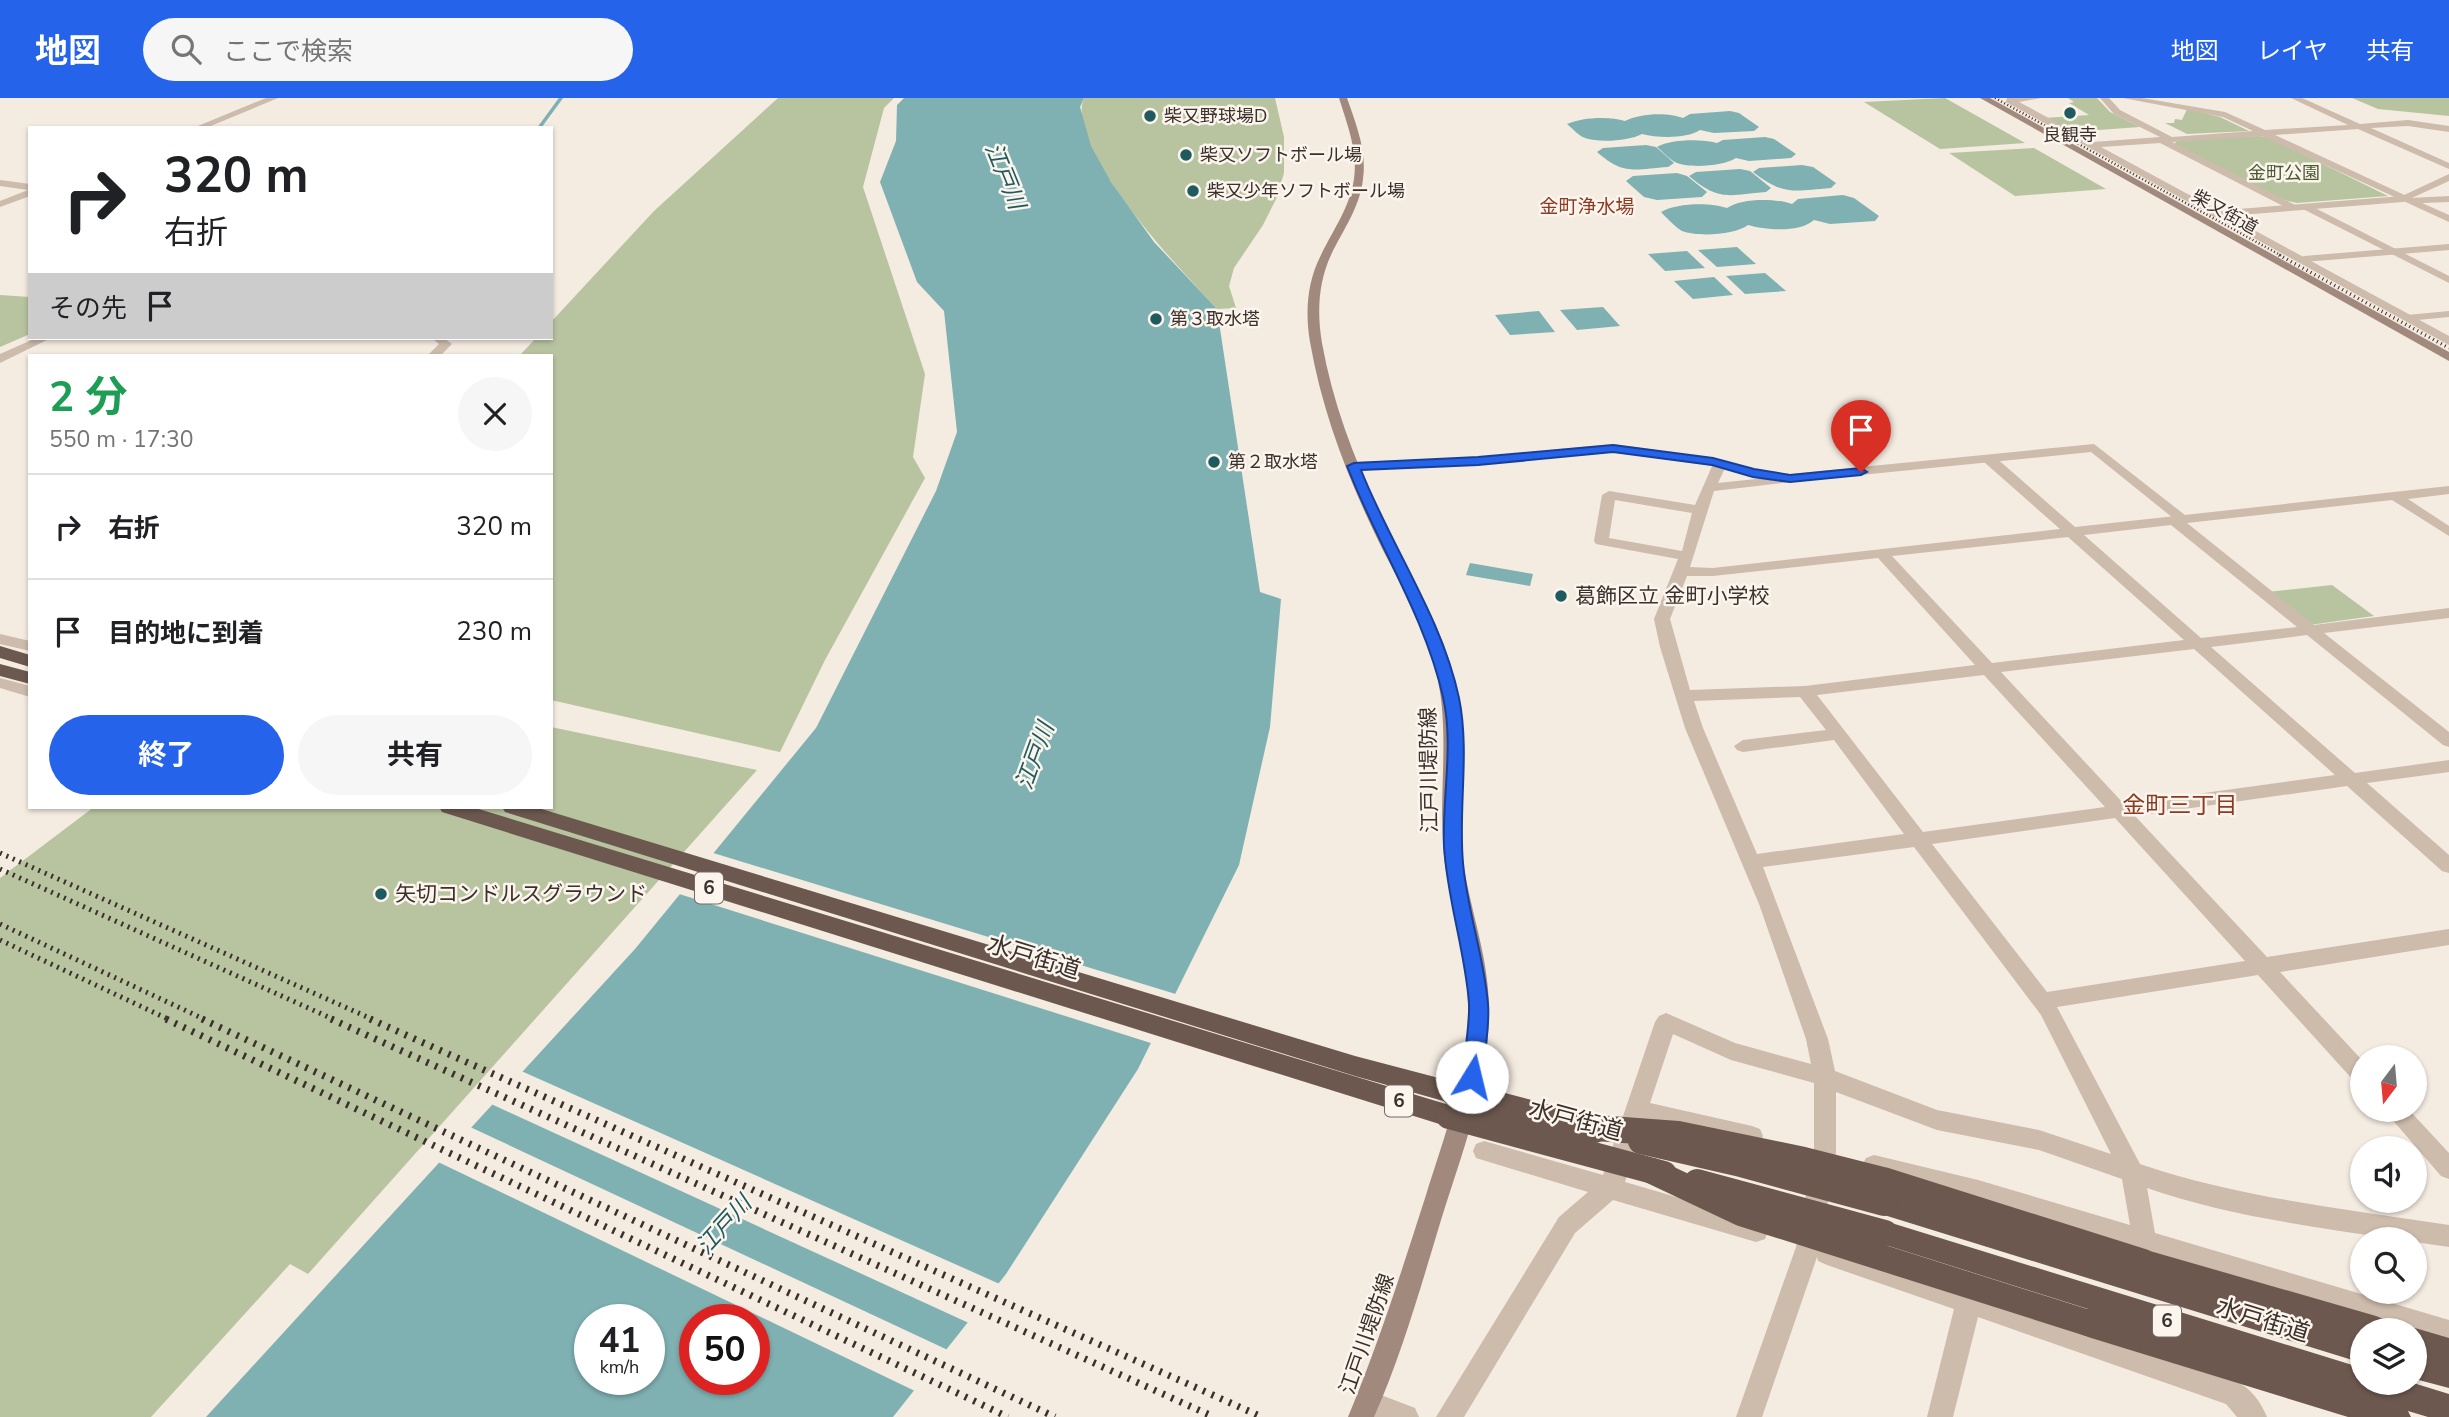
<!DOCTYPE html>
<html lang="ja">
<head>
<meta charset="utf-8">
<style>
	:root { --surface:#fff; --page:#f6f6f6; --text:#202124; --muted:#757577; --line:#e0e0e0; --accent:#2563eb }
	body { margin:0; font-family:"Nunito Sans","Noto Sans JP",sans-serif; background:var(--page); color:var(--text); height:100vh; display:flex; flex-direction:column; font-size:26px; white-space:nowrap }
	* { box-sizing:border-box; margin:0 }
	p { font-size:23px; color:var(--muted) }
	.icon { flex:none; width:38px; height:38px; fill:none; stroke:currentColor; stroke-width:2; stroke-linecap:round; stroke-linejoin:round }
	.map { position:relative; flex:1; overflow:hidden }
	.panel { position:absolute; left:28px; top:256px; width:525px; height:455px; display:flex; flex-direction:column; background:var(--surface); border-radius:0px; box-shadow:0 2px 5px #0004 }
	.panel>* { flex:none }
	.top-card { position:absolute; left:28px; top:28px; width:525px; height:214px; border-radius:0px; box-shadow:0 2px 5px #0004; background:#fff; color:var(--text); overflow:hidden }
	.needle { width:46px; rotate:196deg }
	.buttons { position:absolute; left:2350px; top:947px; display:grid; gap:14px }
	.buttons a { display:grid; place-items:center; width:77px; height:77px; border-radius:50%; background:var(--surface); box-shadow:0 2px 5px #0004; font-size:35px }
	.speed { position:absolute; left:574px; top:1206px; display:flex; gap:14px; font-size:35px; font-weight:700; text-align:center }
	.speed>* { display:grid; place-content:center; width:91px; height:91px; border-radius:50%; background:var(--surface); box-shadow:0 2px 5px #0004; line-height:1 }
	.speed small { font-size:18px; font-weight:400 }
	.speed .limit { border:10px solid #d22; background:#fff; color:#111 }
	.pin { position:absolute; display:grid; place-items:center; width:60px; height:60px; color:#fff; margin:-72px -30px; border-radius:50% 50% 50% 0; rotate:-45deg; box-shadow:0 0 7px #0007 }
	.pin .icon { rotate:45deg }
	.me { position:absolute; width:77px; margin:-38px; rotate:9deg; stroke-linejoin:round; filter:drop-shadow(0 0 5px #0008) }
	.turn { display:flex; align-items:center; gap:24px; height:147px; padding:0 21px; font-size:32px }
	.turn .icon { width:91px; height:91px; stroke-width:2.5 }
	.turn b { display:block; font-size:49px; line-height:60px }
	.then { display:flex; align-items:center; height:66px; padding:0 21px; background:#0003; gap:14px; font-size:26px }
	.round { display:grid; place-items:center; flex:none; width:74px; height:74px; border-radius:37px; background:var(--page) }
	.headline { display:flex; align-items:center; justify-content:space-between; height:119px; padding:0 21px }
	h1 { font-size:42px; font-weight:700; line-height:52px; color:#1e9e55 }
	.button { display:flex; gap:14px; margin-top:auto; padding:14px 21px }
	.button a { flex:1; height:80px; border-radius:42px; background:var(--accent); color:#fff; font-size:28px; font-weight:700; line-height:80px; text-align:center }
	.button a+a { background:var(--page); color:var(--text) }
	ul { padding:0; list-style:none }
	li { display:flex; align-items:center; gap:21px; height:105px; padding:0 21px; border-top:2px solid var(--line) }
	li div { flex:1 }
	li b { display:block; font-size:26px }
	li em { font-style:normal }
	header { display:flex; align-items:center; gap:42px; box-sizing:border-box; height:98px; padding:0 35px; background:var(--accent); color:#fff }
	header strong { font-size:33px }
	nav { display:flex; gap:38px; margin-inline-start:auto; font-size:24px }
	.search { width:490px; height:63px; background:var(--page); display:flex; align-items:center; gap:18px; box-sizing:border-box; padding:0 24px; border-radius:38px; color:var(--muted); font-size:26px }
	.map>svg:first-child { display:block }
	.green { fill:#b8c4a0 }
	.water { fill:#7fb0b2; fill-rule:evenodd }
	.pier { fill:#f4ebe1 }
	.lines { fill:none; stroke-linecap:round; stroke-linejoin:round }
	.stream { stroke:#7fb0b2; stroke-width:3.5 }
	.minor { fill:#cdbbac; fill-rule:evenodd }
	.tertiary { fill:#cdbbac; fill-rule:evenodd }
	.secondary { fill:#a18a7d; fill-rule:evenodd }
	.trunk { fill:#6c584f; fill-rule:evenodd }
	.rail-far3 { stroke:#3b302b; stroke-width:2.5; stroke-dasharray:1 2.5; stroke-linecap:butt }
	.rail-far2 { stroke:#3b302b; stroke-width:3.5; stroke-dasharray:1 3.5; stroke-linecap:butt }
	.rail-far1 { stroke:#3b302b; stroke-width:5; stroke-dasharray:2 5; stroke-linecap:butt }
	.rail { stroke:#3b302b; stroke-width:7; stroke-dasharray:2.5 7; stroke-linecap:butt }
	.trunk-bridge { stroke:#6c584f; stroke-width:26 }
	.route { fill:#2563eb; stroke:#184099; stroke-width:2 }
	.poi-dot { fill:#1f5a5e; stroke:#fbf5ee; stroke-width:2.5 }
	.labels { text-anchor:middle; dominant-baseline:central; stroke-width:5; stroke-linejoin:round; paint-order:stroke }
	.far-poi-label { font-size:18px; fill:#3b302b; stroke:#fbf5ee; text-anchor:start }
	.far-park-label { font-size:18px; fill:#4a5a2e; stroke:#fbf5ee }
	.far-street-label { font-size:18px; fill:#3b302b; stroke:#fbf5ee }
	.far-neighbourhood-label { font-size:19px; fill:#8c3b22; stroke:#fbf5ee }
	.shield { fill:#fbf5ee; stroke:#756b66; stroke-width:2 }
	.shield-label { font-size:19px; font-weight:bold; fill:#3b302b }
	.poi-label { font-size:21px; fill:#3b302b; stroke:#fbf5ee; text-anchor:start }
	.street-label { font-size:21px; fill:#3b302b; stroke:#fbf5ee }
	.water-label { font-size:23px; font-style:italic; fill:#1f5a5e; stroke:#fbf5ee }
	.neighbourhood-label { font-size:23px; fill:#8c3b22; stroke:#fbf5ee }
	.near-street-label { font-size:24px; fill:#3b302b; stroke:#fbf5ee }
</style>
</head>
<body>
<header>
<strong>地図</strong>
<div class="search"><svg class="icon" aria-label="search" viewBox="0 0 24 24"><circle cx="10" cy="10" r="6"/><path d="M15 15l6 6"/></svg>ここで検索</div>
<nav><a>地図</a><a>レイヤ</a><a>共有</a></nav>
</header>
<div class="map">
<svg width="2449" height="1319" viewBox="0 0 2449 1319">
	<rect width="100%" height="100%" fill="#f4ebe1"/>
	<g class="green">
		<polygon points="778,0 894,0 884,10 863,89 925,276 913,359 925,380 825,562 780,654 551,602 551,257 520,257 536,240 551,240 551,224 654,113"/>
		<path d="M1084,0H1275L1284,39V75L1276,101L1263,127L1234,170L1229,188L1236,210L1217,211C1184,175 1063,50 1084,0Z"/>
		<polygon points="1945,0 2025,45 1940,51 1864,4"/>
		<polygon points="2068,0 2097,0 2110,14 2140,29 2070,34 2044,20 2089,17 2069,5 2074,4"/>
		<polygon points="2352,0 2449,0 2449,18 2378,11"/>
		<polygon points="2187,11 2220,19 2249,33 2187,36 2165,25 2174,25 2175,21 2182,22"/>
		<polygon points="2259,38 2268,39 2388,98 2297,105 2284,102 2174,46 2178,42"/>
		<polygon points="2034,50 2106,91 2015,98 1949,55"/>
		<polygon points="0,197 30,199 30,236 0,249"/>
		<polygon points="2332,487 2374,518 2309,527 2267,494"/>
		<polygon points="551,629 757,672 308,1176 290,1166 151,1319 0,1319 0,780 94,709 551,709"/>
	</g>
	<g class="water">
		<path d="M904,0H1084L1080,9L1091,48L1111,84L1154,144L1217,211L1260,494L1281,501L1270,629L1239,767L1138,971L1006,1176L893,1319H206L635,851L816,630L936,393L957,334L944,213L917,184L880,84L896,43L897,7ZM590,1222H649V1281H590ZM695,1222H754V1281H695Z"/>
		<path d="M1730,13L1739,15L1759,29L1754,33L1714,35L1700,32C1686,41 1658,40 1642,36C1629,43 1599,45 1585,40C1579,38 1573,31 1567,26C1582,19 1610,18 1625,23C1640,15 1668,14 1683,20L1690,16Z"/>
		<path d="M1765,39L1774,41L1796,56L1791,60L1749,63L1736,60C1724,68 1689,71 1675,64C1669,61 1663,54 1657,49C1672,41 1701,41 1717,45L1723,42Z"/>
		<path d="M1646,47L1656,49L1674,65L1668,69C1635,71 1624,78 1597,54L1603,50Z"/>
		<path d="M1802,67L1813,69L1836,85L1831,90C1793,93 1784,98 1753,74L1759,70Z"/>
		<path d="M1740,71L1750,73L1771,90L1766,94C1728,97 1720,104 1689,78L1696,74Z"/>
		<polygon points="1677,75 1687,78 1707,94 1702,99 1657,102 1644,99 1626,83 1633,78"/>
		<path d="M1843,97L1854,100L1879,118L1875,123L1830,126L1814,122C1800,135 1765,132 1748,127C1735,137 1698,139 1682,133C1675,129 1667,120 1661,114C1676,105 1710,104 1727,110C1741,100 1775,100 1792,106L1798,101Z"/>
		<polygon points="1737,149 1756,166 1717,169 1698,152"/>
		<polygon points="1687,153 1705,170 1665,173 1648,156"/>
		<polygon points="1765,175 1786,193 1745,196 1726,178"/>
		<polygon points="1714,179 1733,197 1693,201 1674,183"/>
		<polygon points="1603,209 1620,228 1577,232 1560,212"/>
		<polygon points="1539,213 1555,234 1510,237 1495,217"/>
		<polygon points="1470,465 1533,476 1530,488 1466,477"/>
	</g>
	<g class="pier">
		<polygon points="710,754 1179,897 1154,946 676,795"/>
		<polygon points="519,972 1002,1187 971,1226 489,1005"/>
		<polygon points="468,1028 950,1253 917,1294 436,1063"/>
	</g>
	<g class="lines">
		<polyline class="stream" points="539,30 561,0"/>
		<g class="minor">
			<polygon points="266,0 278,0 206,30 193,30"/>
			<polygon points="2007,0 2041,0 2019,4 2093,44 2160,39 2114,16 2100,0 2109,0 2120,12 2172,39 2253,33 2223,19 2123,0 2142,0 2225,14 2265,32 2348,27 2291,0 2302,0 2360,26 2408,22 2449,28 2449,34 2408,28 2371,30 2449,65 2449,71 2358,31 2275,37 2411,100 2449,98 2449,104 2422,105 2449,117 2449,124 2262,38 2172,44 2297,108 2297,112 2291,112 2160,45 2101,49 2449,238 2449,247 2006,4"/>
			<polygon points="0,82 30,86 30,98 0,109 0,103 28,92 0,88"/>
			<polygon points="2303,107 2309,107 2449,178 2449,185 2303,111"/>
			<polygon points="36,240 51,240 0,265 0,256"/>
			<polygon points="436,240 444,240 452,246 441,257 428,257 439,246 434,242"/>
			<path d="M1989,357L1994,358L2075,429L2449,388V396L2408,401L2449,428V438L2392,402L2187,425L2314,527L2449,510V520L2324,535L2449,634V649L2443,647L2307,537L2211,549L2355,675L2449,662V674L2367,685L2449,757V775L2442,773L2347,688L2135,718L2267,859L2449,831V847L2280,874L2362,962V985L2354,983L2258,877L2057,909L2140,1066C2240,1100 2345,1111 2449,1127V1149L2415,1144V1141H2394C2310,1128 2227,1118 2147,1090L2155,1135L2449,1222V1248L2415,1237V1232H2398L1978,1104L1866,1074L1862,1067L1866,1060L1874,1057L1978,1082L2130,1127L2122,1081L2039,1052L1937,1032L1836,994V1054L1821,1146L1827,1143L2235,1283C2250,1289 2261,1304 2267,1319H2237L2226,1306L1978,1219L1953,1319H1927L1954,1211L1827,1167L1818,1163L1817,1159L1762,1319H1736L1796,1149L1814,1054V985L1731,962L1673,936L1650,1005L1752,1028L1760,1031L1763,1038L1760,1045L1752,1048L1644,1024L1625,1084L1765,1125L1768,1133L1765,1141L1756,1144L1613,1102L1575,1135L1464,1319H1436L1559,1119L1588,1094L1476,1060L1473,1053L1476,1046L1484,1043L1603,1077L1655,924L1659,918L1666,915L1735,945L1811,966L1806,941L1759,806L1685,630L1660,549L1654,521L1678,461L1596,446L1594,443L1602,397L1609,393L1695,407L1713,366L1720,362L1727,366L1718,385L1795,377L1797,380L1790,384L1714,393L1690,469L1713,470L2060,431L1984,364L1982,361ZM1615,402L1692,415L1682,453L1609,440ZM2171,427L2297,529L2201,540L2084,437ZM2068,439L2184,542L1992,565L1892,458ZM1878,460L1975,567L1805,588L1690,592L1670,521L1687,478H1713ZM2194,551L2335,677L2124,706L2001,574ZM1984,577L2105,709L1923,734L1817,597ZM1800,599L1826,632L1743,642L1734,648L1737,652L1743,654L1834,642L1904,736L1757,756L1703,630L1694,603ZM2115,720L2245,863L2047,894L1932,746ZM1914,749L2041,917L2111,1056L2039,1032L1937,1012L1835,973L1828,941L1763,769Z"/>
			<polygon points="0,536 30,543 30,553 0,546"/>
			<polygon points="0,580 30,588 30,599 0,590"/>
			<polygon points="2384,1012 2409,1012 2449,1055 2449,1081 2441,1078"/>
			<polygon points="1368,1292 1415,1310 1419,1319 1370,1319 1359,1314 1355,1305 1359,1296"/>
		</g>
		<g class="tertiary">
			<polygon points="2449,76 2449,83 2403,104 2214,119 2209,116 2214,113 2402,98"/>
			<polygon points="2449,146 2449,152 2304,164 2299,161 2304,158"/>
			<polygon points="2449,213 2449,219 2407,223 2401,220 2407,217"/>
			<polygon points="1613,346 1713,360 1754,371 1790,376 2094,346 2190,421 2188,424 2178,424 2091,354 1790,384 1753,379 1712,368 1613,354 1478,367 1354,372 1347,368 1354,364 1478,359"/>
		</g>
		<g class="secondary">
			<path d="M1339,0H1347C1356,26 1367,53 1363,81C1360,109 1343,132 1331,157C1318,185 1317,215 1322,245C1334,313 1361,378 1392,440C1412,481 1437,521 1450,565C1468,624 1457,684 1461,744C1465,801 1490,856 1489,914C1489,986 1462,1055 1441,1122C1421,1188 1402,1256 1374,1319H1348C1378,1247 1402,1172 1426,1097C1445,1036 1469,974 1468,909C1468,853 1446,800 1443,745C1439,685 1451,625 1434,566C1422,522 1397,481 1377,440C1347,378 1322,313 1310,244C1305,214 1307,184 1321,157C1333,132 1350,109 1354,81C1358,53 1347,26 1339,0Z"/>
			<polygon points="1980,0 1990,0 2449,254 2449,263"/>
		</g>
		<g class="trunk">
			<polygon points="0,548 30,557 30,569 0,560"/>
			<polygon points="0,566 30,574 30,586 0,578"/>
			<polygon points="439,709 472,709 1449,1007 1458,1010 1461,1018 1458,1026 1449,1029 442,714"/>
			<polygon points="502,709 535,709 1355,958 1454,984 1463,988 1466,995 1463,1002 1454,1006 1355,978 505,714"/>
			<polygon points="1884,1093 2131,1167 2133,1155 2143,1151 2376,1218 2386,1222 2390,1232 2362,1232 2362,1265 1884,1117 1875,1113 1871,1105 1875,1097"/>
			<polygon points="1885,1123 2362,1270 2362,1284 2410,1284 2449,1296 2449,1319 2428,1319 2408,1313 2411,1319 2348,1319 2088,1239 2078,1235 2074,1225 2078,1215 2088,1211 1876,1144 1872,1135 1876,1126"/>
			<polygon points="2415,1230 2449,1240 2449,1290 2415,1281 2415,1232 2410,1232"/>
		</g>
		<polyline class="rail-far3" points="1995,0 2282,158"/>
		<polyline class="rail-far2" points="2279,157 2449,250"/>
		<g class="rail-far1">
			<polyline points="0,755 374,922"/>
			<polyline points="0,771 335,922"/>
			<polyline points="0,826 206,922"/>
			<polyline points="0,842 170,922"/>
		</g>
		<g class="rail">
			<polyline points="166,921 1008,1319"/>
			<polyline points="202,921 1055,1319"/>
			<polyline points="331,921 1214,1319"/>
			<polyline points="370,921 1262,1319"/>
		</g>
		<g class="trunk-bridge">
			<polyline points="1454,995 1595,1032"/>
			<polyline points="1449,1018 1664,1076"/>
			<polyline points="1583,1029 1678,1036 1804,1062 1883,1082 2143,1164"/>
			<polyline points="1641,1043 1737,1065 1884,1105"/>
			<polyline points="1652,1073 1741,1115 2088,1225"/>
			<polyline points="1697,1084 1885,1135"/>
		</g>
	</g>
	<path class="route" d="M1613,347L1713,360L1754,371L1790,377L1861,370L1867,374L1861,377L1790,384L1753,379L1712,367L1613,354L1478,367L1361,372C1391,448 1442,520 1459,600C1470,654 1458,711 1463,765C1467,812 1484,858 1488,906C1490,929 1484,956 1482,979L1479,986L1472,988L1465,986L1462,979C1464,956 1470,929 1469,905C1465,852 1447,801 1444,748C1442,699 1454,647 1443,599C1425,518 1377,446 1347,368L1354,365L1478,359Z"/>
	<g class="poi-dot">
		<circle cx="2070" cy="15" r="7"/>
		<circle cx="1150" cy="18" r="7"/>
		<circle cx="1186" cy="57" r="7"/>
		<circle cx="1193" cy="93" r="7"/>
		<circle cx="1156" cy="221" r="7"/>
		<circle cx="1214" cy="364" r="7"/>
		<circle cx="1561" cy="498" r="7"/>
		<circle cx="381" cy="796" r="7"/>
	</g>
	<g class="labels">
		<g class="far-poi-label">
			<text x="1164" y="18">柴又野球場D</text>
			<text x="2070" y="37" text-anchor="middle">良観寺</text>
			<text x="1200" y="57">柴又ソフトボール場</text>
			<text x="1207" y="93">柴又少年ソフトボール場</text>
			<text x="1170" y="221">第３取水塔</text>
			<text x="1228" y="364">第２取水塔</text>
		</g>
		<g class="far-park-label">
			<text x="2284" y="75">金町公園</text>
		</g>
		<g class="far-street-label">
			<text transform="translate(2225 114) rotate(29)">柴又街道</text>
		</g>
		<g class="far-neighbourhood-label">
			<text x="1587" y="109">金町浄水場</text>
		</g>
		<g class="shield">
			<rect x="695" y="774.5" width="28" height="31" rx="5"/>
			<rect x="1385" y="987.5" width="28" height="31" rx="5"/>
			<rect x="2153" y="1207.5" width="28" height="31" rx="5"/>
		</g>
		<g class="shield-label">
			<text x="709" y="790">6</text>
			<text x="1399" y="1003">6</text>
			<text x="2167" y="1223">6</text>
		</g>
		<g class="poi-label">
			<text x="1575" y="498">葛飾区立 金町小学校</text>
			<text x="395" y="796">矢切コンドルスグラウンド</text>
		</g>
		<g class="street-label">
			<text transform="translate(1429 672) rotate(-91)">江戸川堤防線</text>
			<text transform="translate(1367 1236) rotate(-71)">江戸川堤防線</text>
		</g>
		<g class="water-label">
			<text transform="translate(1005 78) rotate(68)">江戸川</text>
			<text transform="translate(1035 658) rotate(-70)">江戸川</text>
			<text transform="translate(724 1127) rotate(-48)">江戸川</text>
		</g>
		<g class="neighbourhood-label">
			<text x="2180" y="707">金町三丁目</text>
		</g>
		<g class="near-street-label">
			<text transform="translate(1034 859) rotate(17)">水戸街道</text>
			<text transform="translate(1576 1022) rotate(15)">水戸街道</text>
			<text transform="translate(2263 1222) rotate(17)">水戸街道</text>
		</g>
	</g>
</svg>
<div class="buttons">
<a><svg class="needle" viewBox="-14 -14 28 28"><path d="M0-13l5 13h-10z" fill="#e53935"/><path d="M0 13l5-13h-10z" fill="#757577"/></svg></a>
<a><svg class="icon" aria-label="sound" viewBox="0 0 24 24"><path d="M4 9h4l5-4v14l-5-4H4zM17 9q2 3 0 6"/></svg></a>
<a><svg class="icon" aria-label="search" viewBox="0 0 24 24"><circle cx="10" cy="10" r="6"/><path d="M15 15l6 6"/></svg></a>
<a><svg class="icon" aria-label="layers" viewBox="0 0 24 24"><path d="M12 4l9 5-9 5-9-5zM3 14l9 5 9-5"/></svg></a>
</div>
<div class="speed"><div>41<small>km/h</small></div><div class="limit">50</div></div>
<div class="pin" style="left:1861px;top:374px;background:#d93025"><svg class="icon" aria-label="arrive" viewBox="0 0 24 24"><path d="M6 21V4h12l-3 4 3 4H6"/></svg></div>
<svg class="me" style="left:1472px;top:979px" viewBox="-20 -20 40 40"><circle r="19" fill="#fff"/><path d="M0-13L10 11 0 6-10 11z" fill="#2563eb"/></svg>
<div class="top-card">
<div class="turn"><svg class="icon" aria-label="right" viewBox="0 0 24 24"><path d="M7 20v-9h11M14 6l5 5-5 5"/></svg><div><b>320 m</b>右折</div></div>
<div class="then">その先<svg class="icon" aria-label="arrive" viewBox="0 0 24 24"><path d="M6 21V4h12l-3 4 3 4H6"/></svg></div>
</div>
<section class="panel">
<div class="headline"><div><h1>2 分</h1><p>550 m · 17:30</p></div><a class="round"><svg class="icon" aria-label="close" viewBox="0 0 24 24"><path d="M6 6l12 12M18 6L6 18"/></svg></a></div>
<ul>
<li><svg class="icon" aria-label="right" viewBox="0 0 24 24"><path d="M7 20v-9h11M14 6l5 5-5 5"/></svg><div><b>右折</b></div><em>320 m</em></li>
<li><svg class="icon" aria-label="arrive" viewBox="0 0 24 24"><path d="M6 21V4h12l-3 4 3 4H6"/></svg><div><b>目的地に到着</b></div><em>230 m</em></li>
</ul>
<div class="button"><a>終了</a><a>共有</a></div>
</section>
</div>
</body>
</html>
